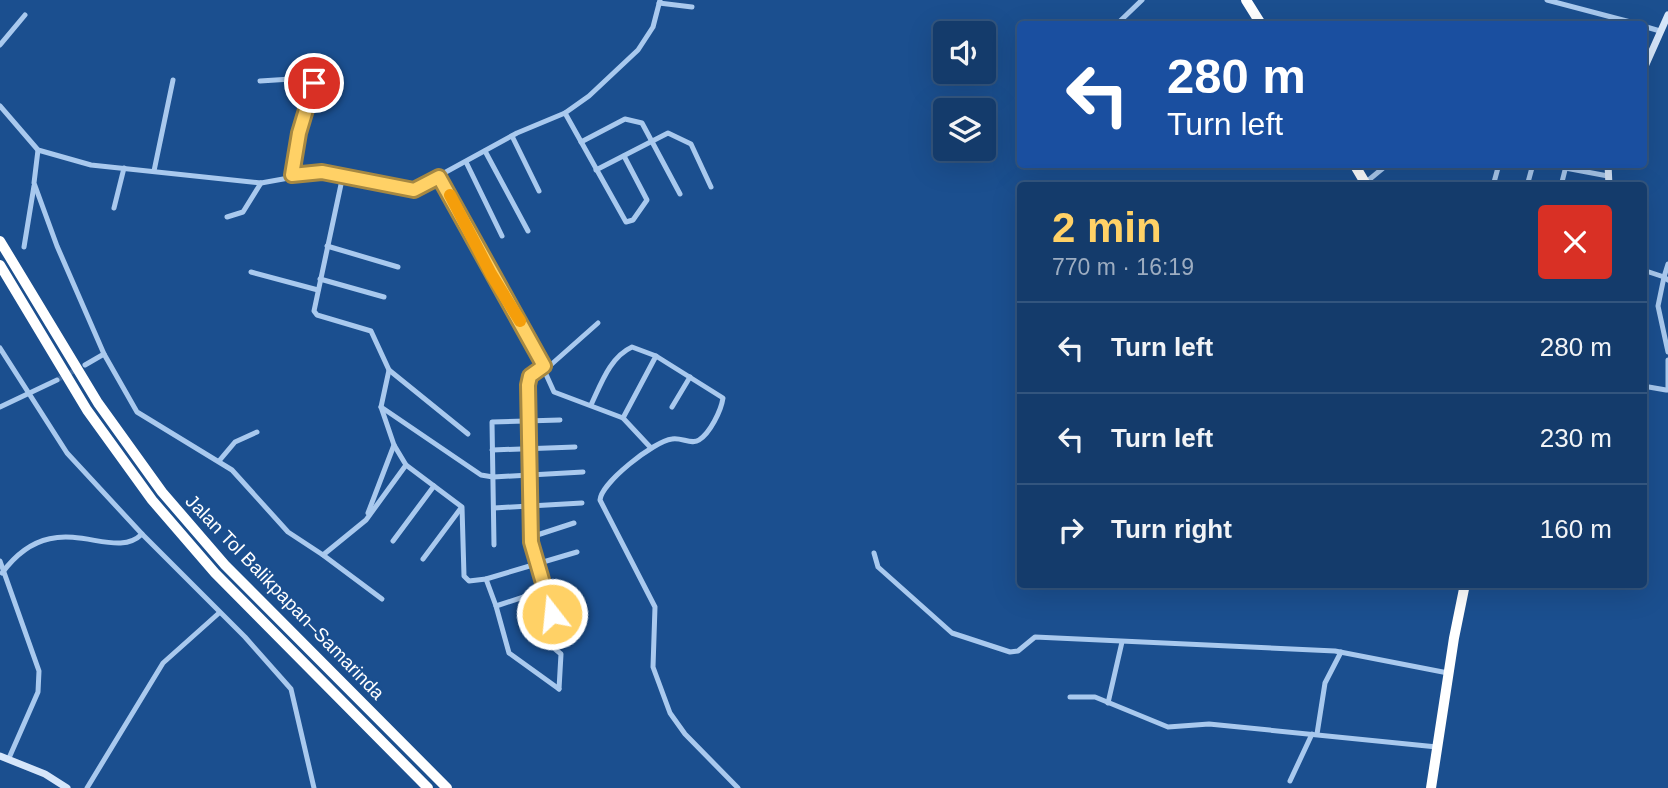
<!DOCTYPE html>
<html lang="en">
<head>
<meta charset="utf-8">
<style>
	:root { --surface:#143b6b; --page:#1d4271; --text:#f1f3f6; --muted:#9dadc1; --line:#33557e; --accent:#ffd166 }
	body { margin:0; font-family:Helvetica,sans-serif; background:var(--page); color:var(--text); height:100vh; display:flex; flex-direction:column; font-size:26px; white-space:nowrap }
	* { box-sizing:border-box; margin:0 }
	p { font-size:23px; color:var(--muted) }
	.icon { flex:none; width:38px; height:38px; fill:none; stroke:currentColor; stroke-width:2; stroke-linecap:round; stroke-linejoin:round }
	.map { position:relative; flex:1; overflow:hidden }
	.panel { position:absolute; left:1017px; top:182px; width:630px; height:406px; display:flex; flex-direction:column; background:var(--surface); border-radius:7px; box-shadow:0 7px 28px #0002,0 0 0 2px var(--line) }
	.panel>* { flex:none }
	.hud { position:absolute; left:1017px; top:21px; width:630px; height:147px; border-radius:7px; box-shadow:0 7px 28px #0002,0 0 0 2px var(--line); background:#1a4fa0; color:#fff; overflow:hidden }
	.buttons { position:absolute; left:933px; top:21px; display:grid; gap:14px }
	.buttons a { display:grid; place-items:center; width:63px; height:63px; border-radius:7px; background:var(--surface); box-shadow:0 7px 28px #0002,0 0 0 2px var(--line); font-size:35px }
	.pin { position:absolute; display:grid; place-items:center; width:60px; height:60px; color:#fff; margin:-30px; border:4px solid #fff; border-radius:50%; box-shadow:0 2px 7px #0007 }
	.me { position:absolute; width:77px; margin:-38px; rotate:344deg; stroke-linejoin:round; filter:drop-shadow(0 0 5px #0008) }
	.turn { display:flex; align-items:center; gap:24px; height:147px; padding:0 35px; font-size:32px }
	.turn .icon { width:91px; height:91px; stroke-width:2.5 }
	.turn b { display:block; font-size:49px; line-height:60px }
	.round { display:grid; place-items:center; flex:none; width:74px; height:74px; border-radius:7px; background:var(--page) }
	.headline { display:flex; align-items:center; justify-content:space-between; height:119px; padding:0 35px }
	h1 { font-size:42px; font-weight:700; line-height:52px; color:var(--accent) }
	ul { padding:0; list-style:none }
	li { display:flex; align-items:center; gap:21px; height:91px; padding:0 35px; border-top:2px solid var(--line) }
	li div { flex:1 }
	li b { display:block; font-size:26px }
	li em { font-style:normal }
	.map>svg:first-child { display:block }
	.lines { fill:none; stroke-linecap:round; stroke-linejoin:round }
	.street-tunnel { stroke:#3d69a0; stroke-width:5; stroke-dasharray:5 2.5; stroke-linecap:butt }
	.street { stroke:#a9c9ee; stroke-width:5 }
	.secondary { stroke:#d6e6fa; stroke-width:7 }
	.highway { stroke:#fff; stroke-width:10 }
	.route-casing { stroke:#a68842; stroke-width:18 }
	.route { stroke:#ffd166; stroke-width:12 }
	.slow { stroke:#f59e0b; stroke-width:12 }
	.labels { text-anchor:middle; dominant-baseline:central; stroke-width:5; stroke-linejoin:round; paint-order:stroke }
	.street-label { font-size:19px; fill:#fff; stroke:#1b4f8f }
</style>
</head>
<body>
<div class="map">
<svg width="1668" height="788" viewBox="0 0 1668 788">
	<rect width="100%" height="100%" fill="#1b4f8f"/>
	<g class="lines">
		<polyline class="street-tunnel" points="57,380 85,365"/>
		<g class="street">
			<polyline points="1547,0 1638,24"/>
			<polyline points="659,3 692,7"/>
			<polyline points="1117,24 1142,0"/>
			<polyline points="1643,26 1660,31"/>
			<polyline points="0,45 25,15"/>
			<polyline points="260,81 307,78 313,81 292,175"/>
			<polyline points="0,106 38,150 91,165 261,183 322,172 413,190 517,133 565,113 589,96 638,50 653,27 660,0"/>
			<polyline points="565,113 626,222 633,220 647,200 624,156"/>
			<polyline points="512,136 539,191"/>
			<polyline points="581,142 625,119 642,123 680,194"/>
			<polyline points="38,150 34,183 57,246 104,354 137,412 232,470 288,532 323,555 366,520 406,465"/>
			<polyline points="485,151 528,231"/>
			<polyline points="466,162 502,236"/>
			<polyline points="1544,164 1608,176"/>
			<polyline points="596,170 668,133 691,144 711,187"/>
			<polyline points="154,171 173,80"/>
			<polyline points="343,175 314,311 317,315 371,331 389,370 381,407 394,445 406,465 462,507 464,576 469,581 486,579"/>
			<polyline points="439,177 491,274 525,328 554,392 623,418 651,448"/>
			<polyline points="1365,183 1388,164"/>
			<polyline points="1493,186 1499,164"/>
			<polyline points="1527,186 1533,164"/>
			<polyline points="1561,186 1565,170"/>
			<polyline points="114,208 124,168"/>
			<polyline points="227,217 243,212 261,183"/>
			<polyline points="327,246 398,267"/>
			<polyline points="24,247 34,186"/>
			<polyline points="1643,270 1664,277 1668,264"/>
			<polyline points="251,272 318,290"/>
			<polyline points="320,279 384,297"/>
			<polyline points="1668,280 1664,277 1658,306 1668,352"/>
			<polyline points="0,348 67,453 142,534"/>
			<polyline points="1668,360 1668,390"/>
			<polyline points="85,365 104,354"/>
			<polyline points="544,366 530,376 528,385 531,543 545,590 496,606 509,653 559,689"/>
			<polyline points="389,370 468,434"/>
			<polyline points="545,370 598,323"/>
			<polyline points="1643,386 1666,390"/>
			<path d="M591,405C601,384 610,357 632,347L656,356L723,398C721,411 710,433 699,440C692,445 681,437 672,439C654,441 601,483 600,500L655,607L653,667L670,713L685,734L738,788"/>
			<polyline points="0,407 57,380"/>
			<polyline points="381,407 481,475 493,477 583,472"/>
			<polyline points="672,407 690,377"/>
			<polyline points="623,418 656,356"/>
			<polyline points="492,450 575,447"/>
			<polyline points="219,461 235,442 257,432"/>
			<polyline points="494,508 582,503"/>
			<polyline points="368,513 394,445"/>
			<polyline points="531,537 574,523"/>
			<polyline points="393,541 434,486"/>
			<polyline points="494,545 492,422 560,420"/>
			<polyline points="874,553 878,567 952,633 1010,652 1018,651 1035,637 1335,651 1448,673"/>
			<polyline points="323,555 382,599"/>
			<polyline points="423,559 461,508"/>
			<polyline points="0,561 39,671 38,692 9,758"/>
			<path d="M2,573C55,501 111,565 142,534L245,637L291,689L314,788"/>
			<polyline points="561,585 545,590 552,614 568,626"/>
			<polyline points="523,597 537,634 561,654 559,689"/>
			<polyline points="496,606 486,579 577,552"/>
			<polyline points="1070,697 1095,697 1168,727 1209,724 1437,747"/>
			<polyline points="1108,703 1122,642"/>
			<polyline points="1317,734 1325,683 1341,652"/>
			<polyline points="1290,781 1312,734"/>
			<polyline points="87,788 163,663 219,613"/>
		</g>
		<g class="secondary">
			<polyline points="1643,71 1668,15"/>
			<polyline points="1608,164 1609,186"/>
			<polyline points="0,756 45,774 67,788"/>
		</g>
		<g class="highway">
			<polyline points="1246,0 1261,24"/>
			<polyline points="1354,164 1367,186"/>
			<polyline points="0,241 98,403 162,492 225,565 447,788"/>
			<polyline points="0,265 87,410 152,500 215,573 428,788"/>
			<polyline points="1431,788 1454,638 1465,584"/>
		</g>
	</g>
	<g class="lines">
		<defs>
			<polyline id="route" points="314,83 299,133 292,175 322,172 414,190 439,177 544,366 530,376 528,385 531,542 552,614"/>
		</defs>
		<use href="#route" class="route-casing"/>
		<use href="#route" class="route"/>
		<polyline class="slow" points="450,195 491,274 520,321"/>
	</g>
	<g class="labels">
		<g class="street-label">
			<text transform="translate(285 597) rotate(46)">Jalan Tol Balikpapan–Samarinda</text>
		</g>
	</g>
</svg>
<div class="buttons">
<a><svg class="icon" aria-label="sound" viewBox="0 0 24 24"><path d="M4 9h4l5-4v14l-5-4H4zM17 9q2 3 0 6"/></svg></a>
<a><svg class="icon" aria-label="layers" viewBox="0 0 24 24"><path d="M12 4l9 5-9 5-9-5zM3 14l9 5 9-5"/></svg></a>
</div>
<div class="pin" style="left:314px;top:83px;background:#d93025"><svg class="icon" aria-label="arrive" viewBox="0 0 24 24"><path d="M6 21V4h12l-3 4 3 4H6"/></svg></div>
<svg class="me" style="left:552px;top:614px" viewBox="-20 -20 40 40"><circle r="17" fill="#ffd166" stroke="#fff" stroke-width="3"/><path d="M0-11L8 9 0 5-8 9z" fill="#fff"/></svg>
<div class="hud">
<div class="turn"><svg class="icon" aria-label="left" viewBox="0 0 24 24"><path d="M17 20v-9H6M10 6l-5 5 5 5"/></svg><div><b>280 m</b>Turn left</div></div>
</div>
<section class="panel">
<div class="headline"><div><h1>2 min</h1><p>770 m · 16:19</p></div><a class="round" style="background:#d93025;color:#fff"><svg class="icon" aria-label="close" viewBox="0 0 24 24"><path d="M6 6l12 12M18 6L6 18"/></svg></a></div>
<ul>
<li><svg class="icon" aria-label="left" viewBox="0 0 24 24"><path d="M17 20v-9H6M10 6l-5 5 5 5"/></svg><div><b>Turn left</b></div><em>280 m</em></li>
<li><svg class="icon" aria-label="left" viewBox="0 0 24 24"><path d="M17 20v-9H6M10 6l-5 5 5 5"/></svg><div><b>Turn left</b></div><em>230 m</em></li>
<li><svg class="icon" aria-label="right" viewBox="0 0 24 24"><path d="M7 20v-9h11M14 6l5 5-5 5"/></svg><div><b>Turn right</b></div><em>160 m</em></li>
</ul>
</section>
</div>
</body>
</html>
